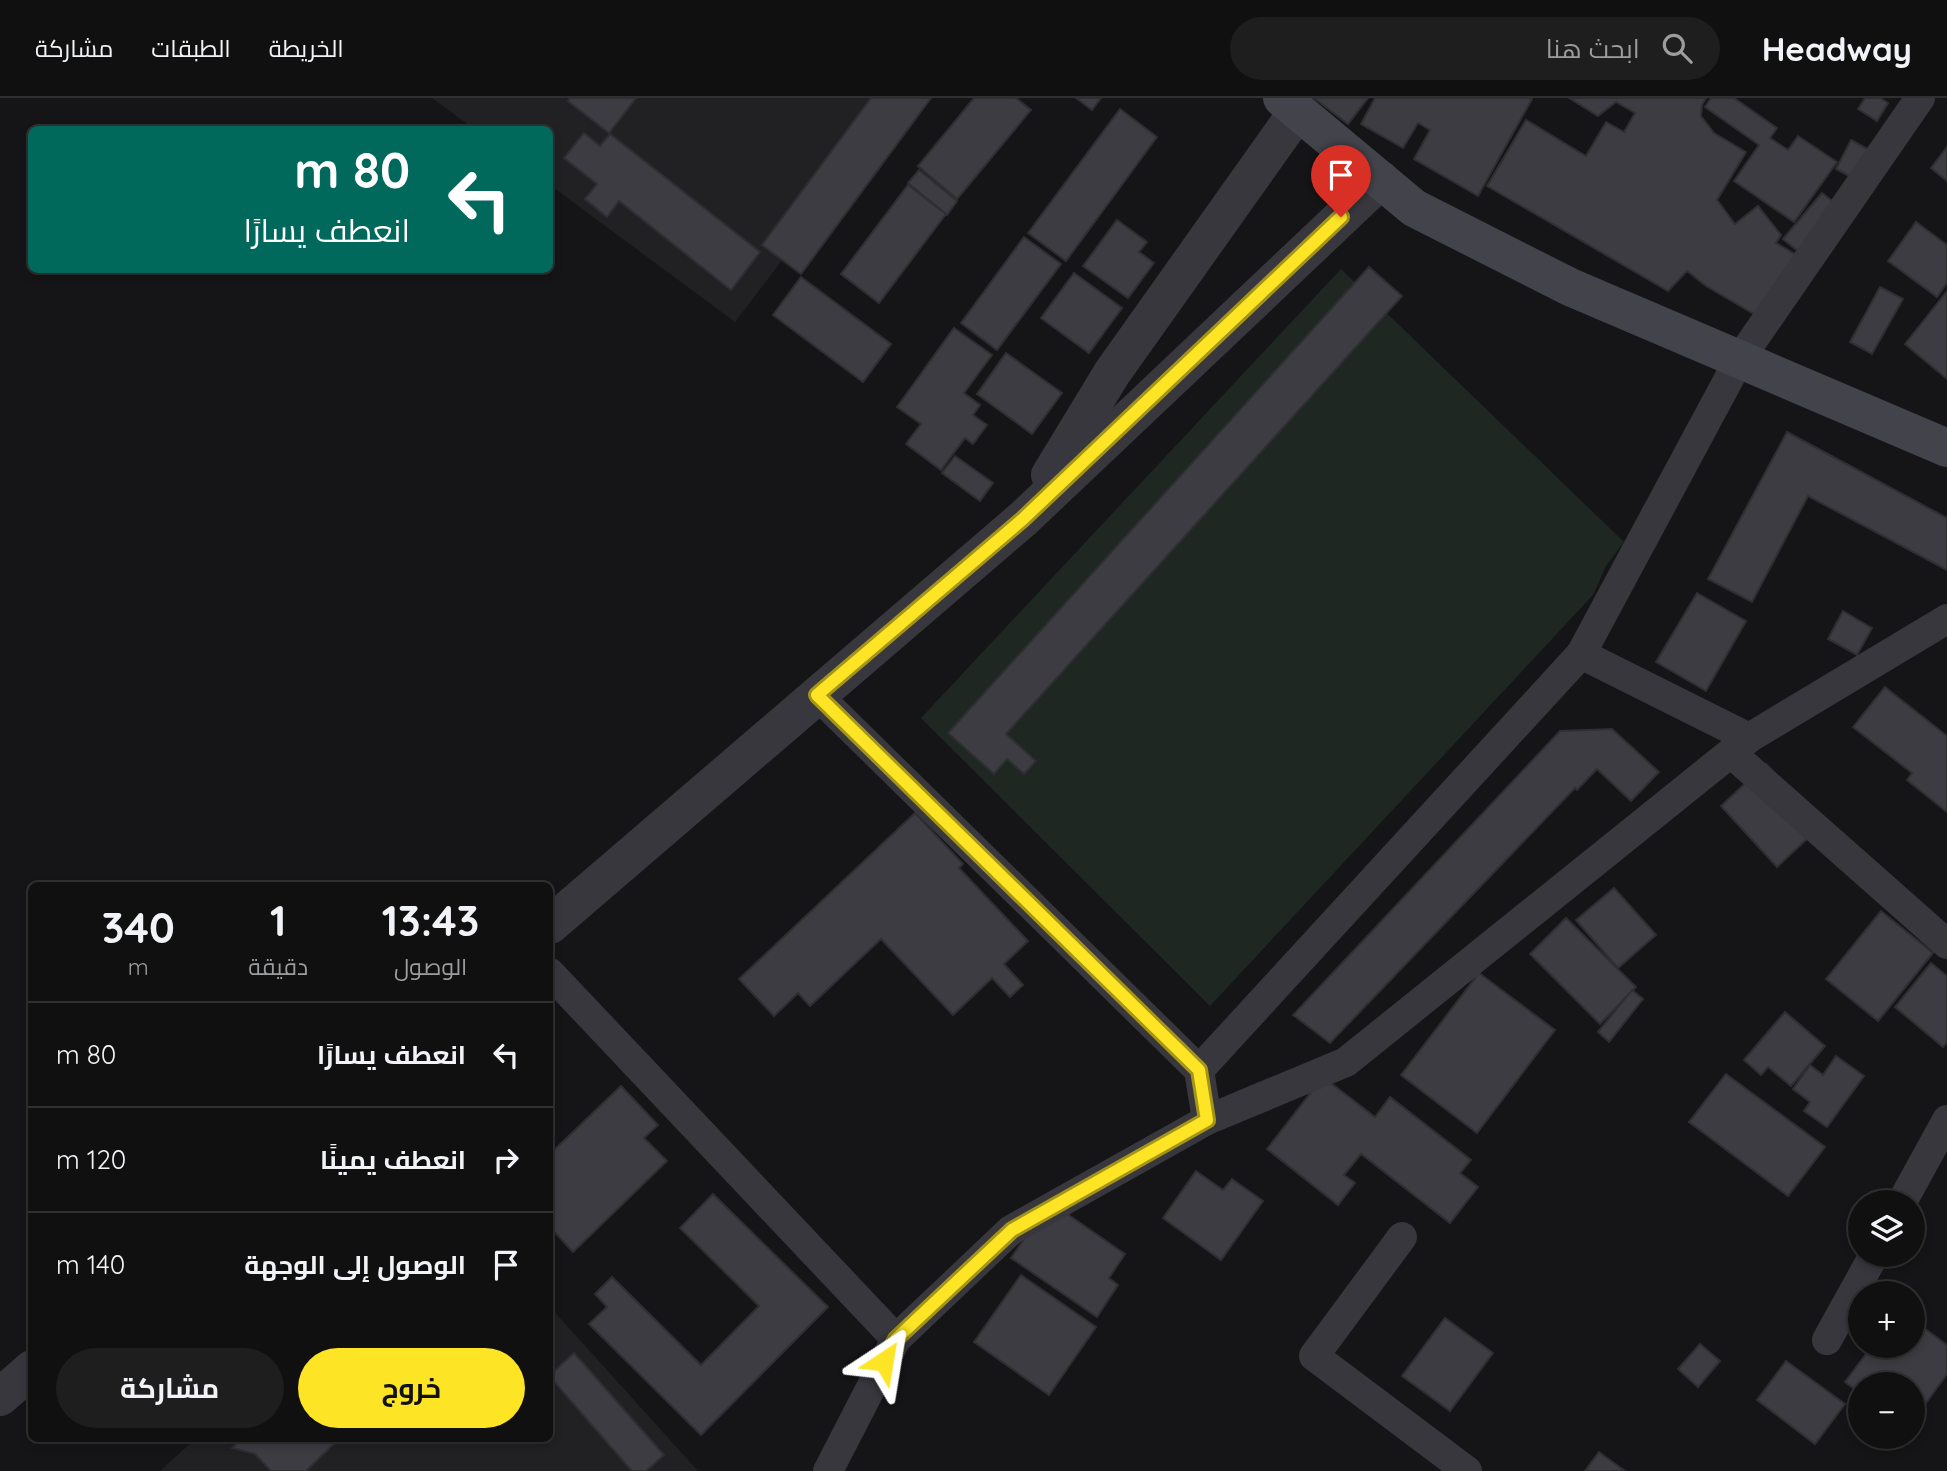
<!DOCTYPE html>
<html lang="ar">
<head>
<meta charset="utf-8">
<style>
	:root { --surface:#101011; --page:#1e1e1f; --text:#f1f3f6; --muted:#9c9d9f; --line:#303031; --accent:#fde526 }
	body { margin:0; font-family:Quicksand,Cairo,sans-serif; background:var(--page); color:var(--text); direction:rtl; height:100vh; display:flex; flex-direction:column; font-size:26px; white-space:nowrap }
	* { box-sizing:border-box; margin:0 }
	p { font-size:23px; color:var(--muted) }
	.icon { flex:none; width:38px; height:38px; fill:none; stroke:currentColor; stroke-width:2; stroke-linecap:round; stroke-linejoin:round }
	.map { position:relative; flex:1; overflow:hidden; direction:ltr }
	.drawer { position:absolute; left:28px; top:784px; width:525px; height:560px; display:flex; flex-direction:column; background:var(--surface); border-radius:10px; box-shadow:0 4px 10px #0003,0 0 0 2px var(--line); direction:rtl }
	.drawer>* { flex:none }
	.guide { position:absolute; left:28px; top:28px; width:525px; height:147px; border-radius:10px; box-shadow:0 4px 10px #0003,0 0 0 2px var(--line); direction:rtl; background:#00695c; color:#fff; overflow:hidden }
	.controls { position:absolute; left:1848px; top:1092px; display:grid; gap:14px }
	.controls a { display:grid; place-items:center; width:77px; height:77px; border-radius:50%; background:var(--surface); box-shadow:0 4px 10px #0003,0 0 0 2px var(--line); font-size:35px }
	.pin { position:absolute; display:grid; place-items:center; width:60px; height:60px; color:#fff; margin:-72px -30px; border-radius:50% 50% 50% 0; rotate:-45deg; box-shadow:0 0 7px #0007 }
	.pin .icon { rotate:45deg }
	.me { position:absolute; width:77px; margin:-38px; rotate:33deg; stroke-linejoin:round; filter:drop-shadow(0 0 5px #0008) }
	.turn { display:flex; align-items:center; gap:24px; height:147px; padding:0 28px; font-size:32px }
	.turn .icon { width:91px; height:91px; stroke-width:2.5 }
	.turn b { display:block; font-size:49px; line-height:60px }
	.eta { display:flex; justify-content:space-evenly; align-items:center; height:119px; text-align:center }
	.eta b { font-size:42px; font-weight:700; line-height:49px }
	.primary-button { display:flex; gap:14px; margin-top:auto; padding:14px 28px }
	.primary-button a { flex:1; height:80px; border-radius:42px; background:var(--accent); color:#111; font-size:28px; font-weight:700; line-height:80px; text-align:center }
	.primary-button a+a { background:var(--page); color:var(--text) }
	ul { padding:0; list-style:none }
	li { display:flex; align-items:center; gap:21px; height:105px; padding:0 28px; border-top:2px solid var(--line) }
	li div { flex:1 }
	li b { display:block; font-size:26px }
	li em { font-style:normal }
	header { display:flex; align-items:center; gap:42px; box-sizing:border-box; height:98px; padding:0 35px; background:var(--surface); border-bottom:2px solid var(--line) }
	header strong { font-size:33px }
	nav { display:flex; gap:38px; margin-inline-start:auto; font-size:24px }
	.search { width:490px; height:63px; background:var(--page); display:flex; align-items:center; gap:18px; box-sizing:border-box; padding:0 24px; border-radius:38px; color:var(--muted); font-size:26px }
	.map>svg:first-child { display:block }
	.built { fill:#212124 }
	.green { fill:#1e2721 }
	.building { fill:#3c3c42; stroke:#2f2e33; stroke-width:2 }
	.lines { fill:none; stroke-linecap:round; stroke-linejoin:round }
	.minor { stroke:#38373e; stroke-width:30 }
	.tertiary { stroke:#38373e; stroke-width:38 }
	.secondary { stroke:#43434c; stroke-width:38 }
	.route-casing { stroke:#a49519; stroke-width:18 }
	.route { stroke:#fde526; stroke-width:12 }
</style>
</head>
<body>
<header>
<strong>Headway</strong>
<div class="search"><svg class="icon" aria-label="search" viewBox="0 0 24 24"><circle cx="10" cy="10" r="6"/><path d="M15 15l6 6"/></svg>ابحث هنا</div>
<nav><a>الخريطة</a><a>الطبقات</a><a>مشاركة</a></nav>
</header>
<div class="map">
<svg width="1947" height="1373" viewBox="0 0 1947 1373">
	<rect width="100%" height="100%" fill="#151517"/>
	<g class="built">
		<polygon points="432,0 906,0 735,224 550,87 550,32 474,31"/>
		<polygon points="550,1209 698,1373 160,1373 195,1341 550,1340"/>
	</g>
	<polygon class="green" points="1341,171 1624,444 1606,468 1593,497 1210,908 921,620"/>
	<g class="building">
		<polygon points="570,0 636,0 609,35 568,3"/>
		<polygon points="871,0 931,0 801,176 762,147"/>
		<polygon points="974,0 1016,0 1031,12 957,101 918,68"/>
		<polygon points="1076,0 1101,0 1092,12"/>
		<polygon points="1314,0 1368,0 1348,26"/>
		<polygon points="1375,0 1529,0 1532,1 1478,98 1414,61 1430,32 1418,25 1403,50 1361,26"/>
		<polygon points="1569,0 1706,0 1702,7 1701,18 1714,35 1746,54 1717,102 1735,126 1758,108 1781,137 1776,145 1800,159 1764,222 1706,188 1687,173 1668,193 1487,88 1526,22 1586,58 1606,24 1624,34 1635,15 1616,4 1598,18"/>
		<polygon points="1711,0 1734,0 1777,30 1770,40 1788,52 1798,38 1837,64 1794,124 1734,83 1759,47 1705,9"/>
		<polygon points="1865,0 1880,0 1888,5 1877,23 1858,11"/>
		<polygon points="1120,11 1157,39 1066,163 1028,135"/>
		<polygon points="584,35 600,48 610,36 760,154 731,192 619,103 607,119 585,101 597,86 564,60"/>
		<polygon points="1851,42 1882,59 1866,87 1836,71"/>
		<polygon points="1947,49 1947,83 1931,70"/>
		<polygon points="919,72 957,103 947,117 908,85"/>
		<polygon points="908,87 946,116 879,205 841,176"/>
		<polygon points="1822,95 1846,114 1807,161 1783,141"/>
		<polygon points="1117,122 1147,144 1139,154 1154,165 1128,200 1083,168"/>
		<polygon points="1916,124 1947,147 1947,185 1937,199 1888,163"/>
		<polygon points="1024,139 1061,166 997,252 961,225"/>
		<polygon points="1369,169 1402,198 1006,636 1036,663 1024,676 1007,661 994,676 948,635"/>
		<polygon points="1074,175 1122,210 1089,255 1041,220"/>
		<polygon points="801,179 891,246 863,284 773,217"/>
		<polygon points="1880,189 1903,201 1872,256 1850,244"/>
		<polygon points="1947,193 1947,281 1905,246"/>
		<polygon points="954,230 992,257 964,295 980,307 973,317 987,327 973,346 965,340 941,372 906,346 921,326 897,309"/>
		<polygon points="1006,255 1062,295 1032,336 977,296"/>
		<polygon points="1787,334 1947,420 1947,472 1808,398 1752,504 1708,481"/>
		<polygon points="955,358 993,385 980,403 942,375"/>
		<polygon points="1697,495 1746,523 1706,593 1656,564"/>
		<polygon points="1843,513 1872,530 1857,557 1828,541"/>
		<polygon points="1885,589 1947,638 1947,714 1907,682 1912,675 1853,629"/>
		<polygon points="1612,631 1659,674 1631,703 1597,671 1577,692 1575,690 1330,945 1293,917 1560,633"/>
		<polygon points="1766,666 1822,727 1777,769 1721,708"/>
		<polygon points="915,715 963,766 959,770 1028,843 1004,866 1023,887 1010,899 992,880 953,917 881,841 810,908 798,895 774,918 739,881"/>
		<polygon points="1614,790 1656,837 1618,870 1576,822"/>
		<polygon points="1881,813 1933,855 1878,923 1826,881"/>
		<polygon points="1566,820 1636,889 1600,926 1530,856"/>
		<polygon points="1931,865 1947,878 1947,944 1943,949 1895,909"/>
		<polygon points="1479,875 1555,932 1477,1035 1401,977"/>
		<polygon points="1632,892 1643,901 1609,944 1598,934"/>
		<polygon points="1785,914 1825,948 1791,988 1768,969 1761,977 1744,962"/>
		<polygon points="1836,958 1864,978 1827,1029 1804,1013 1810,1004 1793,991 1810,967 1823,977"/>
		<polygon points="1726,976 1825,1049 1788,1098 1689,1024"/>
		<polygon points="1323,979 1375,1019 1390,999 1471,1062 1460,1075 1478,1089 1450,1125 1361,1056 1344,1077 1355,1085 1338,1107 1267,1051"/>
		<polygon points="621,988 658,1027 644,1040 667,1063 573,1154 550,1129 550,1056"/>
		<polygon points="1196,1073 1223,1092 1232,1081 1263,1103 1221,1162 1163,1120"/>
		<polygon points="713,1096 828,1209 701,1337 589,1226 607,1209 595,1196 612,1179 701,1267 759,1208 680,1130"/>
		<polygon points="1050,1104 1125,1156 1109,1180 1118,1187 1097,1219 1011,1160"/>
		<polygon points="1021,1177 1096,1229 1049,1297 974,1244"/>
		<polygon points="1445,1220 1493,1255 1450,1313 1402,1278"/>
		<polygon points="1913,1222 1947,1247 1947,1276 1913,1323 1913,1286 1860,1286 1860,1295 1845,1284 1872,1248 1913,1248"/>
		<polygon points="1700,1246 1720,1263 1698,1289 1678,1271"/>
		<polygon points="574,1255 664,1357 646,1373 632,1373 550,1279 550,1277"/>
		<polygon points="1786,1263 1845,1306 1815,1346 1757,1302"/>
		<polygon points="242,1340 340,1340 306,1373 271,1373 255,1356 232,1350"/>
		<polygon points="1599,1354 1625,1373 1585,1373"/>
	</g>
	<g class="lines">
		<g class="minor">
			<polyline points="1581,556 1749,640"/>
			<polyline points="817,597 1199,972 1207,1022"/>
			<polyline points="1731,655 1947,846"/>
			<polyline points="550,875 896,1241"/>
			<polyline points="1199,972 1581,556 1739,262 1920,0"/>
			<polyline points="1902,1104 1947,1022"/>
			<polyline points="1402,1139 1314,1258 1467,1373"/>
			<polyline points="1827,1242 1874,1157"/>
			<polyline points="828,1373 896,1241 1011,1132 1207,1022 1346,964 1749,640 1947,521"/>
		</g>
		<g class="tertiary">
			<polyline points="1050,377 1112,275 1298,13"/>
			<polyline points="550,827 1023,421 1381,82"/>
			<polyline points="0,1299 32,1271"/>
		</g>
		<polyline class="secondary" points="1282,0 1414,110 1570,189 1947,350"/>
	</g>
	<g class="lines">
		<defs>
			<polyline id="route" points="884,1263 896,1241 1012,1132 1207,1022 1199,972 817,597 1023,421 1341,119"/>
		</defs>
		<use href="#route" class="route-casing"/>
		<use href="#route" class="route"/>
	</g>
</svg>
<div class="controls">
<a><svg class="icon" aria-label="layers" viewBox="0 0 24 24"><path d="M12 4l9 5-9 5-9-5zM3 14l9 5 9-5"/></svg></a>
<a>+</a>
<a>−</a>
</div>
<div class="pin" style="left:1341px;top:119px;background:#d93025"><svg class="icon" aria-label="arrive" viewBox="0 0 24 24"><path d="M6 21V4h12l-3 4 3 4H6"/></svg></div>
<svg class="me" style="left:884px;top:1263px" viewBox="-20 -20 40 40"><path d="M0-17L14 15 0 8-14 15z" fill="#fde526" stroke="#fff" stroke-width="4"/></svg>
<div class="guide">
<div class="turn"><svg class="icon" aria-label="left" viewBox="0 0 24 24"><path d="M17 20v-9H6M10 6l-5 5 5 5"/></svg><div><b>80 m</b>انعطف يسارًا</div></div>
</div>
<section class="drawer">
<div class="eta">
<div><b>13:43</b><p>الوصول</p></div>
<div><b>1</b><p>دقيقة</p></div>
<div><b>340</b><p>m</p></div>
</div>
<ul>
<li><svg class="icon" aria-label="left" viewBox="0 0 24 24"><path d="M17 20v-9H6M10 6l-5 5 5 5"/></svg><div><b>انعطف يسارًا</b></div><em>80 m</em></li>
<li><svg class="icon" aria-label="right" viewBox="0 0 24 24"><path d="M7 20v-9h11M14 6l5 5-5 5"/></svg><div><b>انعطف يمينًا</b></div><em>120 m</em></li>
<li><svg class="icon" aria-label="arrive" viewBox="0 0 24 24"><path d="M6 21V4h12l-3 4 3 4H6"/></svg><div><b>الوصول إلى الوجهة</b></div><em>140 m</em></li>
</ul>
<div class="primary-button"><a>خروج</a><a>مشاركة</a></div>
</section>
</div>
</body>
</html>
